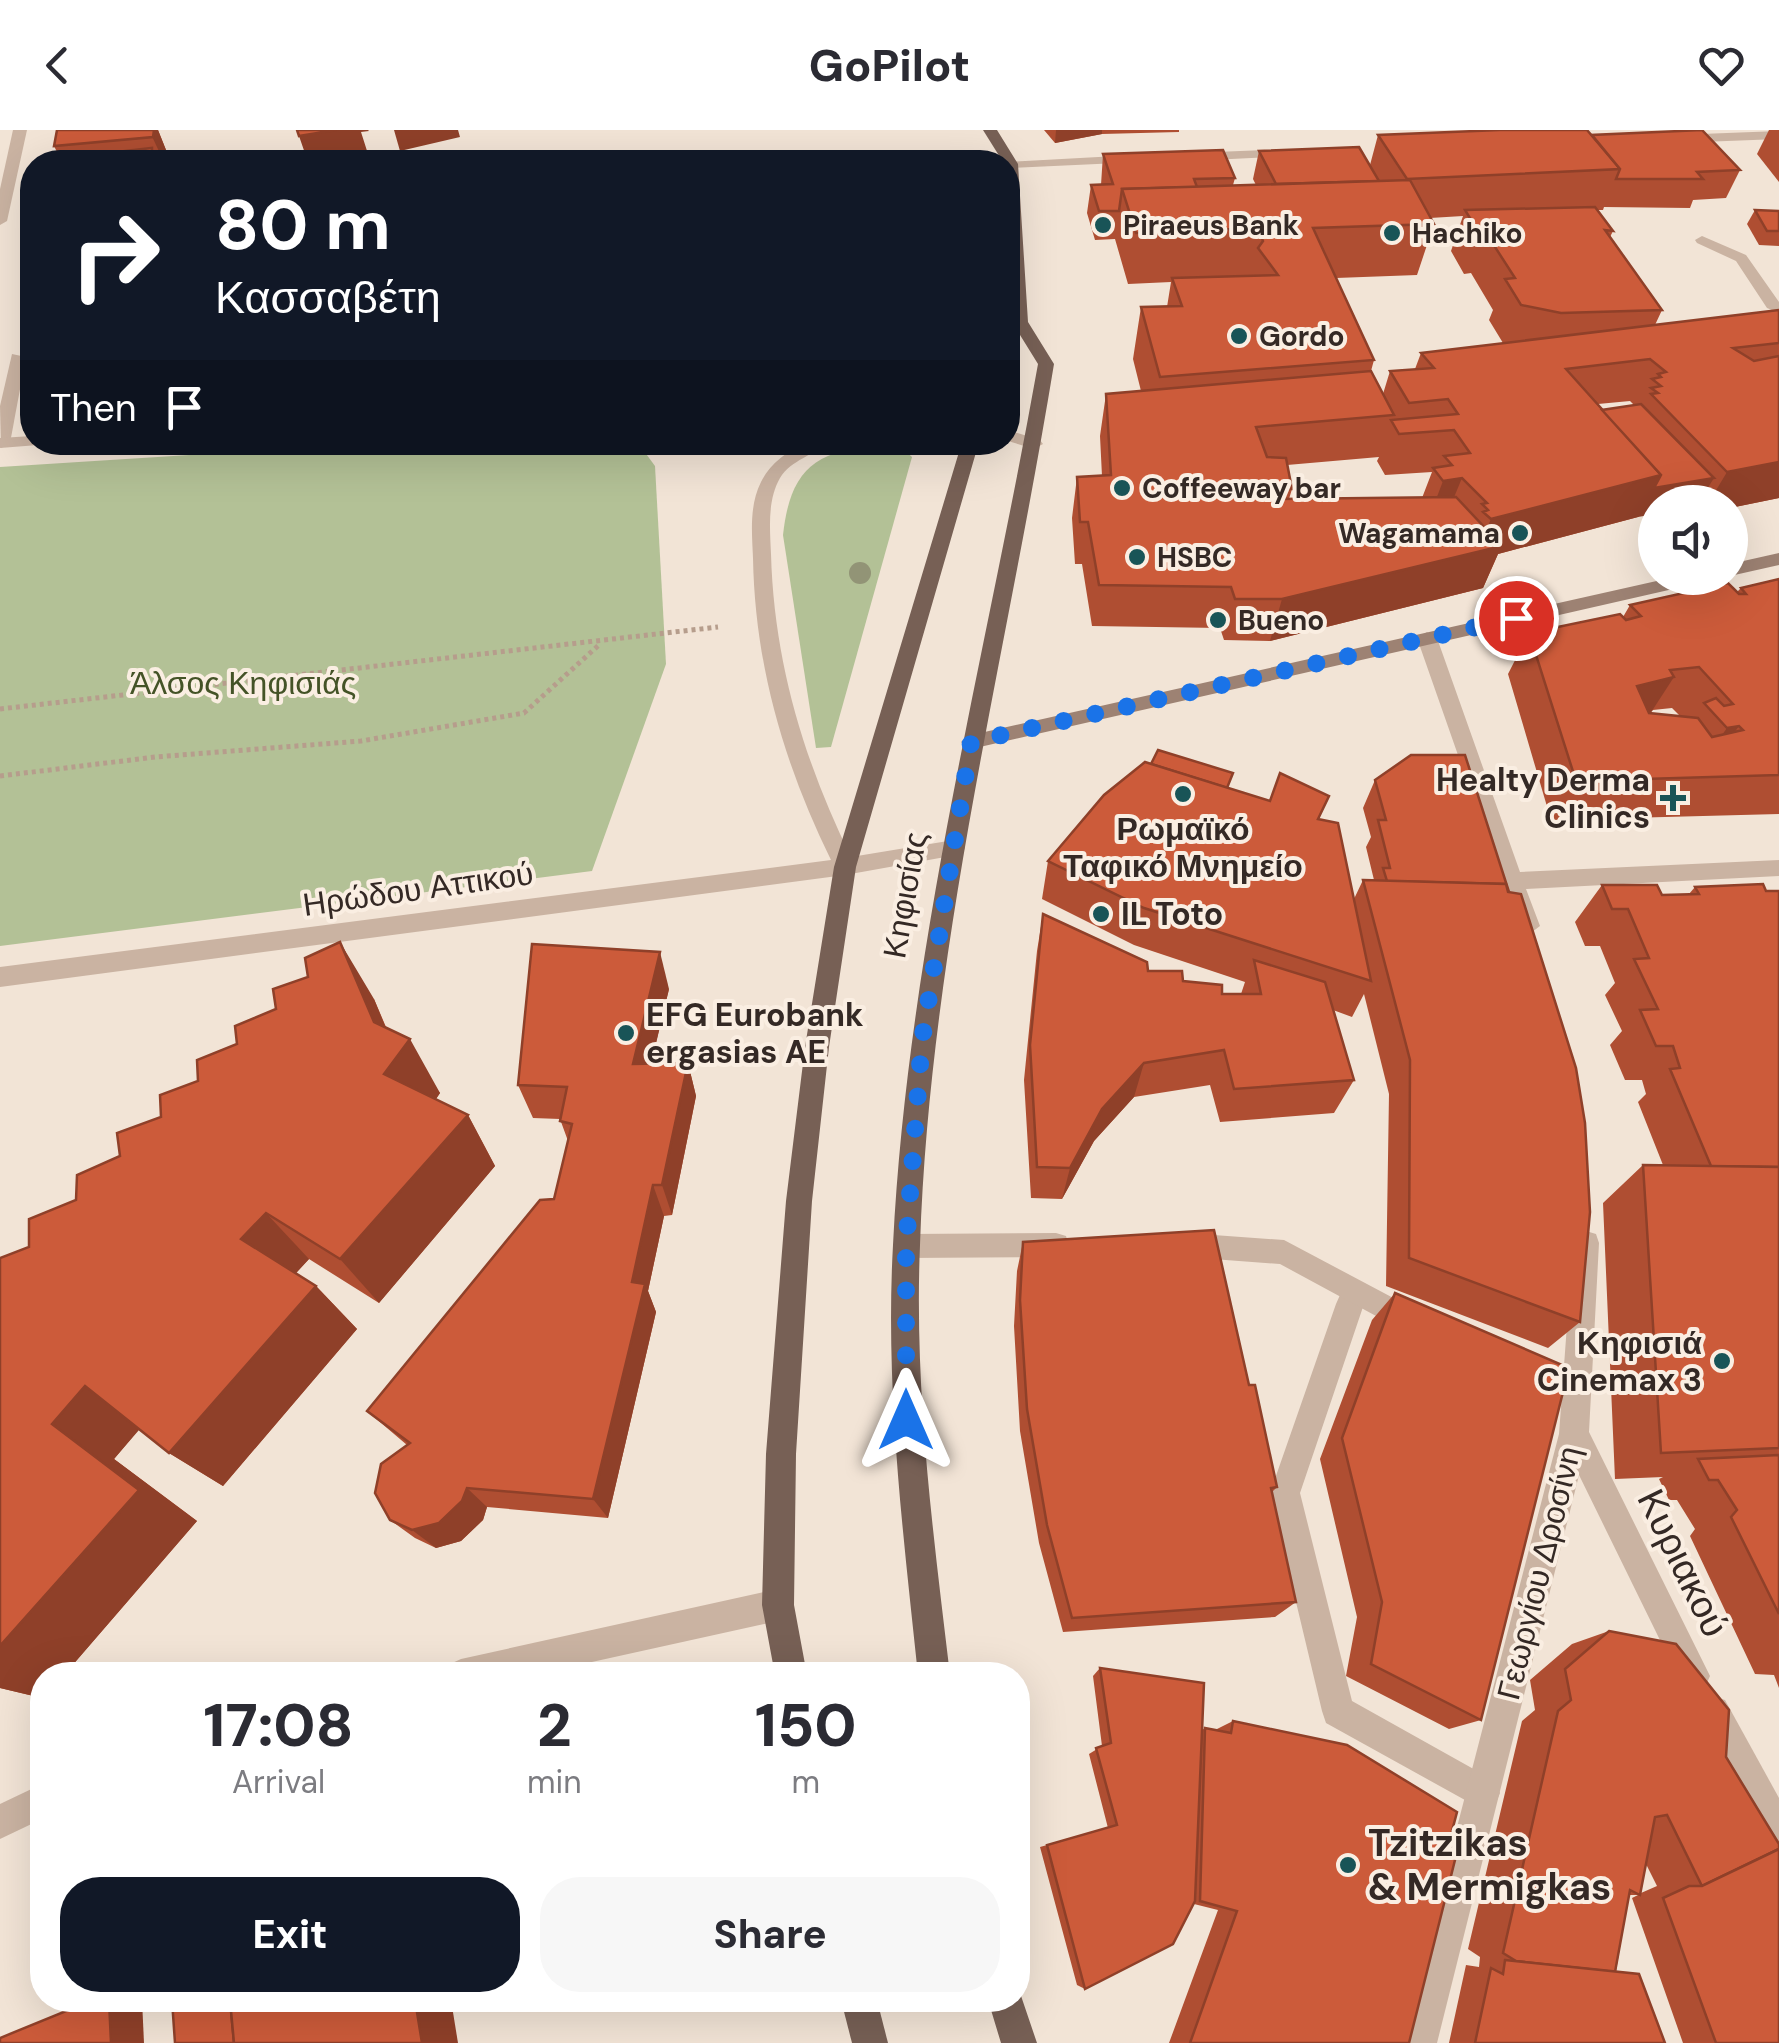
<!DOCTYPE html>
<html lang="en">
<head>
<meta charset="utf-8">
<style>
	:root { --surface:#fff; --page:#f7f7f7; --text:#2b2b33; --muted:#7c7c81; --accent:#111827 }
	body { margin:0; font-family:"DM Sans",sans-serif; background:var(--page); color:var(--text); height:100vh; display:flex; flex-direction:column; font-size:38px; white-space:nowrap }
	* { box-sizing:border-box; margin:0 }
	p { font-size:32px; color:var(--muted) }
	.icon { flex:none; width:55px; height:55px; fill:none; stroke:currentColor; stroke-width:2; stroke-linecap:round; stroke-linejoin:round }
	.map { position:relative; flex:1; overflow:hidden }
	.side { position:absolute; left:30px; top:1532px; width:1000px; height:350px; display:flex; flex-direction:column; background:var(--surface); border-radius:40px; box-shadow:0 10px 40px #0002 }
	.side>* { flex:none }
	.hud { position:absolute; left:20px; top:20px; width:1000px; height:305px; border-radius:40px; box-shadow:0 10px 40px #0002; background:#111827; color:#fff; overflow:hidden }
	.fabs { position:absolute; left:1638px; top:355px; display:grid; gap:20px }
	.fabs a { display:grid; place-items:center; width:110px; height:110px; border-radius:50%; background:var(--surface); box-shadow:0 10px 40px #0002; font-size:50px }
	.pin { position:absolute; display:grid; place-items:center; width:85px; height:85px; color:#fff; margin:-42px; border:5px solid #fff; border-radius:50%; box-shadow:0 2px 10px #0007 }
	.me { position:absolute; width:110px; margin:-55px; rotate:0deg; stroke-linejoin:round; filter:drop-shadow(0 0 8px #0008) }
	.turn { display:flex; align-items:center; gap:35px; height:210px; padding:0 30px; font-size:45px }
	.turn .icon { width:130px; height:130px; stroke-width:2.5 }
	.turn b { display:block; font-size:70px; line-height:85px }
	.then { display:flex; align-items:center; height:95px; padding:0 30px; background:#0003; gap:20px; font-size:38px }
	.eta { display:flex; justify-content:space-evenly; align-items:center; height:170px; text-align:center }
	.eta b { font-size:60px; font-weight:800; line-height:70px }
	.button { display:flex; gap:20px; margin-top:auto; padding:20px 30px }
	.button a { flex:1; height:115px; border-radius:40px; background:var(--accent); color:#fff; font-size:40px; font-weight:800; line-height:115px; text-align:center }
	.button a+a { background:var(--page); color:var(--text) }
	header { display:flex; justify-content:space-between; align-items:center; height:130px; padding:0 30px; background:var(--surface); font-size:45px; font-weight:800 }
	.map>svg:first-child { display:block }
	.green { fill:#b3c196 }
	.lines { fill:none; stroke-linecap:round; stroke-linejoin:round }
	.path { stroke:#b69d8c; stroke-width:5; stroke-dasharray:4 4; stroke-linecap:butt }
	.lane { fill:#cab3a2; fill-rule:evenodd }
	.street { fill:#cab3a2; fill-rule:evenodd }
	.secondary { fill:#9d8273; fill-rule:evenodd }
	.primary { fill:#776055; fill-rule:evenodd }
	.tree { fill:#929476 }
	.wall { fill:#af4e32; fill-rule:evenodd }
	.shaded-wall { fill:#8f4029 }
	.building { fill:#cc5b3a; stroke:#8f4029; stroke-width:2.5; fill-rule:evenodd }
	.route { stroke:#1a73e8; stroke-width:18; stroke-dasharray:0 32.4 }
	.poi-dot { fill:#195457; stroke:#faeee2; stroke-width:4 }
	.labels { text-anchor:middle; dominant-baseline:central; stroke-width:8; stroke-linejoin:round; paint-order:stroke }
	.far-poi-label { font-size:28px; font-weight:bold; fill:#342925; stroke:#faeee2; text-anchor:start }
	.park-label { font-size:32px; fill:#445327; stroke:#faeee2 }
	.poi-label { font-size:32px; font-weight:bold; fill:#342925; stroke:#faeee2; text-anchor:end }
	.street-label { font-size:32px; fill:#342925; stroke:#faeee2 }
	.near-street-label { font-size:38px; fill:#342925; stroke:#faeee2 }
	.near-poi-label { font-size:38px; font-weight:bold; fill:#342925; stroke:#faeee2; text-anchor:start }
</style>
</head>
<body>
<header><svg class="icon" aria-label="back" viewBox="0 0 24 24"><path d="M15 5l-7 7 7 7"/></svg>GoPilot<svg class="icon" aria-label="heart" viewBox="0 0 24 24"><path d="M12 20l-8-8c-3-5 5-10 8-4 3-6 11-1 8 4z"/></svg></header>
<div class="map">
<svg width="1779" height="1913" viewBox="0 0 1779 1913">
	<rect width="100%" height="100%" fill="#f2e4d6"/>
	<g class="green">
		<polygon points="376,313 638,313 655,336 666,534 592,741 0,816 0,337"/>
		<path d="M878,316L902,318L912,327L831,617L816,618L783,405C790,341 814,320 878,316Z"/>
	</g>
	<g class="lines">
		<g class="path">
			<polyline points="0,579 718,497"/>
			<polyline points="0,646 155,627 361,611 524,583 600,514"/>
		</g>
		<g class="lane">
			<polygon points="1702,106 1746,125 1779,172 1779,183 1767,178 1736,131 1697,113 1695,110"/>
			<polygon points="12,224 26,227 10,313 1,318 0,276"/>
			<polygon points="1350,1161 1360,1165 1364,1174 1300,1363 1352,1571 1495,1651 1500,1663 1495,1675 1483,1680 1326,1593 1322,1581 1270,1363 1336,1174 1340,1165"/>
		</g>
		<g class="street">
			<polygon points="13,0 27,0 7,91 0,95 0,59"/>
			<polygon points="1779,1 1779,9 1675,13 1668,9 1675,5"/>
			<polygon points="1290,19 1297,23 1295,26 1190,31 1183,27 1190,23"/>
			<polygon points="1135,25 1140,26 1140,32 1011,38 1005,32"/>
			<polygon points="1008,300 1040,310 1043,314 1034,319 1008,311"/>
			<polygon points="32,306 32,312 38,315 0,318 0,308"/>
			<path d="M806,312H829C814,325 791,330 780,348C767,371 770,399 771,424C774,532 804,631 851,727L954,710L962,712L965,718L962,724L845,745L0,857V837L831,730C784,634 755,536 753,428C752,403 749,376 761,352C770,333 787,322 806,312Z"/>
			<polygon points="1427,502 1437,508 1520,742 1779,730 1779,746 1526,759 1540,796 1528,805 1520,802 1417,508"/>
			<polygon points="1586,1101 1596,1104 1599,1113 1589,1302 1710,1546 1705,1557 1694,1562 1683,1557 1579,1345 1437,1913 1401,1913 1559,1304 1573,1113 1576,1104"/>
			<polygon points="1056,1103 1066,1106 1069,1115 1066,1124 1056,1127 906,1128 896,1125 893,1116 896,1107 906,1104"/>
			<polygon points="1186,1103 1284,1110 1399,1171 1403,1180 1399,1189 1389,1193 1280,1134 1186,1127 1176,1124 1173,1115 1176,1106"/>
			<polygon points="778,1459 789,1464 794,1475 789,1486 778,1491 533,1545 445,1545 450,1534 461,1529"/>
			<polygon points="1713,1566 1725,1570 1779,1668 1779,1719 1767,1714 1701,1594 1697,1582 1701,1570"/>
			<polygon points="42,1654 42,1689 0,1709 0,1674"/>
		</g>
		<g class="secondary">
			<polygon points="1779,423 1779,435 1730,446 1730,434"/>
			<polygon points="1670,448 1704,448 1695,454 971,619 961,612 971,605"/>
		</g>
		<g class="primary">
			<path d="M983,0H997L1018,34L1028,192L1054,234C1006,528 930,817 920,1115C914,1260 933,1402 950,1545H918C903,1402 885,1259 893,1115C908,816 986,527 1038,234L1012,192L1008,32H1003Z"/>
			<polygon points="962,312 979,312 856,737 829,917 812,1071 796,1324 794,1475 807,1545 775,1545 762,1475 766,1324 786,1071 805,917 834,737"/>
			<polygon points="1018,1857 1037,1913 1001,1913 988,1870 1018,1870"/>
			<polygon points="841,1870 877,1870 888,1913 852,1913"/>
		</g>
	</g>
	<circle class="tree" cx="860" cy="443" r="11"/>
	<g class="wall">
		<polygon points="57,0 158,0 166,20 166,24 192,32 62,32 54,16"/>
		<polygon points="1044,0 1179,0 1179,2 1102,4 1055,13"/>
		<polygon points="1769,0 1779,0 1779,52 1757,24"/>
		<path d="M1378,5H1592L1740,40L1726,68L1693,70L1690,78L1604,77L1603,80H1598L1613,101L1610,107L1662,180L1655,195L1779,180V368L1730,378V372H1655L1638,387L1498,424L1483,458L1270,511L1224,510L1220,498L1092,496L1082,434H1075L1072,388L1077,347L1102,346L1100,306L1106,264L1141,261L1133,229L1141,177H1167L1171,152L1128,154L1115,109L1095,110L1087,83L1091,55H1101L1103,24L1235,48L1233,55H1256L1253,49L1259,21L1370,35ZM1463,86L1451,121L1464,144L1471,143L1493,180L1489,190L1503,213L1421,223L1415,239L1390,241L1383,264L1371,241L1374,230L1336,148L1417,145L1434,94L1430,88ZM1630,271L1634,275L1602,280L1598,274ZM1379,327L1377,331L1385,345L1432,342L1422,368L1289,369L1292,359L1287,335Z"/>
		<polygon points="1755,80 1779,81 1779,116 1759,115 1747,94"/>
		<path d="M1779,449V684L1551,690L1508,544L1529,503L1623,487L1630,475L1737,462L1741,458ZM1672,578L1680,586L1650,583L1653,580Z"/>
		<polygon points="1375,650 1580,1192 1548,1218 1386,1156 1389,964 1364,864 1352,887 1333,880 1354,950 1334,983 1220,992 1210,955 1134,967 1094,1011 1062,1069 1031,1068 1024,950 1037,821 1043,784 1148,841 1222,864 1241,864 1245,852 1134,815 1042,769 1048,731 1320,689 1354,769 1363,750 1374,750 1366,717 1371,707 1363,678"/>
		<polygon points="1602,755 1662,765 1689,764 1695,757 1779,761 1779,1558 1774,1545 1755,1544 1690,1406 1695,1399 1677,1370 1669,1370 1659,1349 1663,1347 1615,1349 1603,1073 1643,1035 1663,1035 1638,972 1646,964 1642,950 1625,950 1610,915 1622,901 1605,865 1615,853 1600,816 1585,816 1575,792"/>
		<polygon points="669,859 651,933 688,933 696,966 672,1085 664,1086 648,1161 656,1182 608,1388 487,1377 483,1390 461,1411 436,1418 415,1408 390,1390 407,1315 367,1281 554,1069 568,1011 560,989 533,988 518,955"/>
		<polygon points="374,869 386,897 440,963 436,969 468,985 495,1036 379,1173 309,1129 296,1143 316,1156 357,1199 223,1356 169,1323 139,1299 114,1329 197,1391 64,1545 42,1545 42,1568 0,1558 0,1128 29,1117 120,1026 198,951"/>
		<polygon points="1023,1112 1249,1255 1277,1357 1272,1362 1296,1472 1275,1487 1063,1502 1039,1413 1020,1301 1014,1196 1017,1141"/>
		<polygon points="1395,1163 1481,1590 1449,1599 1346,1546 1357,1487 1320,1329 1372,1190"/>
		<path d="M1609,1501L1726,1627L1779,1913H1683L1632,1768L1638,1765H1629L1616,1841L1665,1913H1449L1466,1835L1479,1837L1480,1827L1468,1819L1522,1591L1535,1580L1530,1550L1572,1514ZM1646,1734L1657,1756L1641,1763Z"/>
		<polygon points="1100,1538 1202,1600 1205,1598 1215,1600 1233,1591 1447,1720 1409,1913 1169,1913 1218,1780 1194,1774 1085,1859 1077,1855 1040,1717 1108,1698 1089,1624 1102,1616 1093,1546"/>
	</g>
	<g class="shaded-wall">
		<polygon points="149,0 158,0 166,20 165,32 164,32"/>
		<polygon points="336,0 368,0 369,1 361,2 368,24 318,32 308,32 299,6"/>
		<polygon points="394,0 458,0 460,7 400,21"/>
		<polygon points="1056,0 1102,0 1102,4 1055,13"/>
		<polygon points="1779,332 1779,368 1730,378 1730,372 1709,372 1727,342"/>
		<polygon points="1661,345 1714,348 1699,372 1655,372 1655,384 1638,387 1498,424 1483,458 1270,511 1282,469 1476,422 1491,389"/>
		<polygon points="1462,348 1445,389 1427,393 1443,351"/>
		<polygon points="1674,547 1648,587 1637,556"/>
		<polygon points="1739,596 1710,636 1698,638 1727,598"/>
		<polygon points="340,812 374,869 397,925 410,909 440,963 417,997 384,944 374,892"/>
		<polygon points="660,822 669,859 643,968 633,934"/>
		<polygon points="688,933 696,966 672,1085 662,1055"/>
		<polygon points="1144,933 1134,967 1094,1011 1062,1069 1070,1038 1102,979"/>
		<polygon points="468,985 495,1036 379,1173 340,1129"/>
		<polygon points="653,1055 664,1086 648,1161 656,1182 608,1388 593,1369 632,1152"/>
		<polygon points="266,1083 309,1129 286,1154 241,1109"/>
		<polygon points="316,1156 357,1199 223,1356 169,1323"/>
		<polygon points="85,1256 145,1293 114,1329 197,1391 64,1545 42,1545 42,1568 0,1558 0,1516 52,1294"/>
		<polygon points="467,1358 487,1377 483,1390 461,1411 436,1418 412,1400"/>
		<polygon points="109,1870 142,1870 144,1913 111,1913"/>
		<polygon points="415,1870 451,1870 458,1913 422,1913"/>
	</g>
	<g class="building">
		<polygon points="57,0 154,0 153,7 54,16"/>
		<polygon points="297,0 336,0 299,6"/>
		<polygon points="1500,0 1587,0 1620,39 1407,49 1378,5"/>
		<polygon points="1702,0 1740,40 1697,42 1703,49 1616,49 1620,39 1592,5"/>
		<polygon points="1359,17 1379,51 1276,54 1259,21"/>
		<polygon points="152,18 152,25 188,22 187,32 98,32 100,24"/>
		<polygon points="1223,20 1235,48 1194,49 1197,57 1122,59 1119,81 1099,81 1091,55 1113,54 1103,24"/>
		<polygon points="792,22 822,32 773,32"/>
		<polygon points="1410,50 1434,94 1313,98 1374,230 1160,247 1141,177 1182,176 1172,148 1278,145 1258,118 1263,111 1258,98 1136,103 1122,59"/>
		<polygon points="1595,77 1613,101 1605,100 1662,180 1561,183 1521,175 1505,149 1515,148 1486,103 1479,103 1465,80"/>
		<polygon points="1755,80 1779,81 1779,101 1767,101"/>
		<polygon points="1779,180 1779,213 1733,218 1754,231 1779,226 1779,332 1727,342 1651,264 1658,263 1651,258 1661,256 1652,249 1661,247 1658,244 1666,242 1650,229 1566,239 1661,345 1491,389 1483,382 1488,380 1482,374 1487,373 1462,348 1443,351 1433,338 1452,335 1444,326 1470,323 1454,300 1399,304 1391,290 1458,284 1448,269 1409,273 1390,241 1434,238 1421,223"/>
		<polygon points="1371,241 1394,285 1256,297 1267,327 1286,328 1292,359 1275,359 1278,369 1456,367 1502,416 1282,469 1235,469 1231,457 1099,455 1088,392 1080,392 1077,347 1111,345 1106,264"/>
		<polygon points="1641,274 1714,348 1654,358 1661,345 1602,280"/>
		<path d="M1779,449V645L1576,651L1529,503L1620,484L1626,490L1641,486L1630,475L1728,453L1739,464H1746L1741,458ZM1699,537L1733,574L1724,576L1716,568L1704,573L1727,598L1739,596L1743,600L1712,607L1698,588L1649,583L1637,556L1674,547L1670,540Z"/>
		<polygon points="1158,620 1233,643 1227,658 1151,634"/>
		<polygon points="1411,625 1465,625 1509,762 1506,754 1387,751 1383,738 1390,738 1378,690 1386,690 1375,650"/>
		<polygon points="1145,632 1270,671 1280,643 1329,666 1318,689 1338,693 1371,851 1144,778 1048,731 1104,665"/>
		<polygon points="1363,750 1506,754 1508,762 1521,764 1576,938 1585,993 1590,1082 1580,1192 1409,1128 1410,930"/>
		<polygon points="1763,754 1766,761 1779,761 1779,1037 1711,1036 1670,939 1680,938 1673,916 1656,916 1640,880 1658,879 1634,829 1649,828 1628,779 1612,779 1602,755 1657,755 1662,765 1699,764 1695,757"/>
		<polygon points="1043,784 1147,832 1148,841 1182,841 1183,851 1222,855 1222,864 1261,864 1254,830 1325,852 1354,950 1234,959 1224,920 1144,933 1102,979 1070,1038 1037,1037 1030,915"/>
		<polygon points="340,812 374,892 410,909 384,944 468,985 340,1129 266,1083 241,1109 316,1156 169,1323 85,1256 52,1294 139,1360 0,1516 0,1128 29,1117 29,1089 76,1070 77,1045 120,1026 117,1003 161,987 160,965 198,951 197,930 237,914 235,896 276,879 273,859 308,847 305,828"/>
		<polygon points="532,814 660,822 633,934 688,933 662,1055 653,1055 632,1152 645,1154 593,1369 467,1358 462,1371 439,1393 412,1400 390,1390 375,1363 381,1334 410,1313 367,1281 540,1070 554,1069 572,994 560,991 567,957 518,955"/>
		<polygon points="1643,1035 1779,1037 1779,1318 1661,1323"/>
		<polygon points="1214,1100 1249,1255 1255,1255 1277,1357 1271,1358 1296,1472 1072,1488 1047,1395 1027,1279 1020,1170 1023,1112"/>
		<polygon points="1395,1163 1569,1238 1481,1590 1371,1534 1382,1472 1342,1308"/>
		<polygon points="1779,1325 1779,1484 1731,1387 1737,1380 1718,1350 1709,1350 1698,1329"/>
		<polygon points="1609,1501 1676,1514 1729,1580 1726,1627 1779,1714 1779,1719 1702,1756 1667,1685 1655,1687 1640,1765 1630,1760 1615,1842 1516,1831 1503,1823 1558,1581 1571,1570 1565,1539"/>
		<polygon points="1100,1538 1204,1553 1195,1771 1173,1814 1085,1859 1047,1715 1117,1695 1096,1618 1111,1613"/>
		<polygon points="1233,1591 1347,1615 1457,1682 1447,1720 1457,1722 1409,1913 1190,1913 1237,1781 1200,1771 1205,1598 1231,1603"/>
		<polygon points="1779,1719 1779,1913 1716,1913 1663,1768 1689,1756 1702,1756"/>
		<polygon points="1505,1830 1639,1844 1665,1913 1475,1913 1491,1838 1503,1844"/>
		<polygon points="93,1870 109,1870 111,1913 0,1913 0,1908"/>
		<polygon points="172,1870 230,1870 234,1913 175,1913"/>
		<polygon points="230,1870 415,1870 422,1913 234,1913"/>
		<polygon points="530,1870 546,1870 531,1877"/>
	</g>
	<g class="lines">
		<polyline class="route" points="906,1290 906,1116 922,910 971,612 1516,488"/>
	</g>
	<g class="poi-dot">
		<circle cx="1103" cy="95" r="10"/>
		<circle cx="1392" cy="103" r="10"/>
		<circle cx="1239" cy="206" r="10"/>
		<circle cx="1122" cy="358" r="10"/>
		<circle cx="1520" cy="403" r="10"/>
		<circle cx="1137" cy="427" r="10"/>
		<circle cx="1218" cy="490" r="10"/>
		<circle cx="1183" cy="664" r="10"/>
		<path d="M1668 653h10v10h10v10h-10v10h-10v-10h-10v-10h10z"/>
		<circle cx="1101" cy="784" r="10"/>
		<circle cx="626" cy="903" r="10"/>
		<circle cx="1722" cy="1231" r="10"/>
		<circle cx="1348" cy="1735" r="10"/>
	</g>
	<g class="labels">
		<g class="far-poi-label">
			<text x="1123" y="95">Piraeus Bank</text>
			<text x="1412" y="103">Hachiko</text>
			<text x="1259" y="206">Gordo</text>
			<text x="1142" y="358">Coffeeway bar</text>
			<text x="1500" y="403" text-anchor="end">Wagamama</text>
			<text x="1157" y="427">HSBC</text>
			<text x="1238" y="490">Bueno</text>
		</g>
		<g class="park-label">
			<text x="243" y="553">Άλσος Κηφισιάς</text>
		</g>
		<g class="poi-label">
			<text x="1650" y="650">Healty Derma<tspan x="1650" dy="37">Clinics</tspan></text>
			<text x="1183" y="699" text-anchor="middle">Ρωμαϊκό<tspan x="1183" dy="37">Ταφικό Μνημείο</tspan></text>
			<text x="1121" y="784" text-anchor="start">IL Toto</text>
			<text x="646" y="885" text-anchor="start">EFG Eurobank<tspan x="646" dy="37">ergasias AE</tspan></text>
			<text x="1702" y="1213">Κηφισιά<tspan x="1702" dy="37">Cinemax 3</tspan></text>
		</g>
		<g class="street-label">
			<text transform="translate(418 759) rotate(-8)">Ηρώδου Αττικού</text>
			<text transform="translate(905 765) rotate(-80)">Κηφισίας</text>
			<text transform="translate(1539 1443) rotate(-76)">Γεωργίου Δροσίνη</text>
		</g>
		<g class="near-street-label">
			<text transform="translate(1683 1433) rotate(64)">Κυριακού</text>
		</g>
		<g class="near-poi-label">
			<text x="1368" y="1713">Tzitzikas<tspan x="1368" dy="44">&amp; Mermigkas</tspan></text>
		</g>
	</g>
</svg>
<div class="fabs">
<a><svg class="icon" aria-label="sound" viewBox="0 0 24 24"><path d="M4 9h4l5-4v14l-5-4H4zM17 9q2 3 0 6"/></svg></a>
</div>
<div class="pin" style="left:1516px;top:488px;background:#d93025"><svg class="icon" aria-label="arrive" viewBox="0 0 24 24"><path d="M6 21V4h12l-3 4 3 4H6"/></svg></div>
<svg class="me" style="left:906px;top:1290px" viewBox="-20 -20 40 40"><path d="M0-17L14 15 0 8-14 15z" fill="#1a73e8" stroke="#fff" stroke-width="4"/></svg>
<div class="hud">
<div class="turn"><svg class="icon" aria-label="right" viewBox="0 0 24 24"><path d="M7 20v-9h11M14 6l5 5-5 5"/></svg><div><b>80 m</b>Κασσαβέτη</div></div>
<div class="then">Then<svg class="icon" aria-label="arrive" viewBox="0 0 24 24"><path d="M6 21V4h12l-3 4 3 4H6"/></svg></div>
</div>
<section class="side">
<div class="eta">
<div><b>17:08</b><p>Arrival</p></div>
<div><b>2</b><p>min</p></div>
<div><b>150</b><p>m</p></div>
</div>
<div class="button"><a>Exit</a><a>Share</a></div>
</section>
</div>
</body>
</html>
